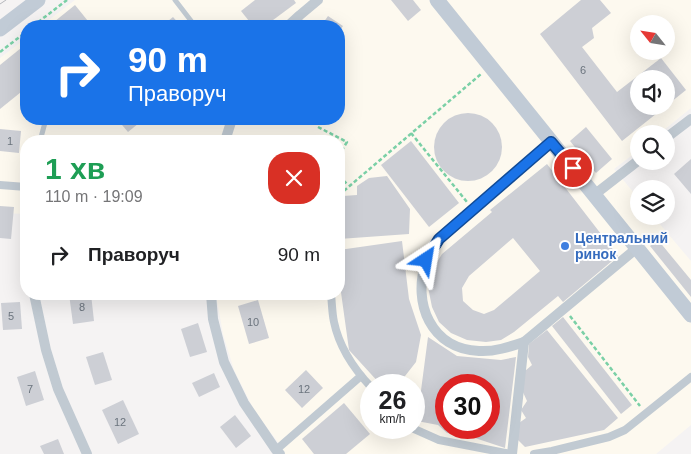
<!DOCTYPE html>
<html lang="uk">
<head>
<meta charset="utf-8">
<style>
	:root { --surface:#fff; --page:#f2f2f2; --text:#202124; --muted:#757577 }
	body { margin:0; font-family:Helvetica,sans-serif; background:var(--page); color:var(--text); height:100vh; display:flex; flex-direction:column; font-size:19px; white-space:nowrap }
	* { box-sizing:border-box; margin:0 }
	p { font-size:16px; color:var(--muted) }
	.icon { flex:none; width:28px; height:28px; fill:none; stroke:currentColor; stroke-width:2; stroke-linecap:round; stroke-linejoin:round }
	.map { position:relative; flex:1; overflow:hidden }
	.drawer { position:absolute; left:20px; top:135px; width:325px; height:165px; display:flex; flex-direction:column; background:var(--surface); border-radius:20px; box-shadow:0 5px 20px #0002 }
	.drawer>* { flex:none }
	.guide { position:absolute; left:20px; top:20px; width:325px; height:105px; border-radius:20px; box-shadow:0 5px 20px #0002; background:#1a73e8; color:#fff; overflow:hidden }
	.needle { width:32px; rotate:300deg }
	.fabs { position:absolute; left:630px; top:15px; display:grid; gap:10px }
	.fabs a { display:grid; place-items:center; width:45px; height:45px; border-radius:50%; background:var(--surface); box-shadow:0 5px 20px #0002; font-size:25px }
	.speed { position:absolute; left:360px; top:374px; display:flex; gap:10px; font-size:25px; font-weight:700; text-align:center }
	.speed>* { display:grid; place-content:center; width:65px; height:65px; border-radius:50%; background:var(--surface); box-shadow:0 5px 20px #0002; line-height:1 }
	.speed small { font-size:12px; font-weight:400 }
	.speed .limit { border:8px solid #d22; background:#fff; color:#111 }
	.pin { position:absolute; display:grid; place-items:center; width:42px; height:42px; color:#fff; margin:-21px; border:2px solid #fff; border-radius:50%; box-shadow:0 1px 5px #0007 }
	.me { position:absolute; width:55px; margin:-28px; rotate:33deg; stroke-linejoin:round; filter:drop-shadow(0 0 4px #0008) }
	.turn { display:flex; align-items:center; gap:18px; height:105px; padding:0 25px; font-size:22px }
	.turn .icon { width:65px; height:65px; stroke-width:2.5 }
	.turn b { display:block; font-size:35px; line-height:42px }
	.round { display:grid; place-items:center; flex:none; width:52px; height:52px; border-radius:20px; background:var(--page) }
	.overview { display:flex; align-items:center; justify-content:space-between; height:85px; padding:0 25px }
	h1 { font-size:30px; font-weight:600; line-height:38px; color:#1e9e55 }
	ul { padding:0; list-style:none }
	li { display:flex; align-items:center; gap:15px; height:70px; padding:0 25px }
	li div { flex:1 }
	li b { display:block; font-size:19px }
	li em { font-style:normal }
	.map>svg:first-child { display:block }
	.commercial { fill:#fdf9ef; fill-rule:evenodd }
	.building { fill:#cdcfd5; fill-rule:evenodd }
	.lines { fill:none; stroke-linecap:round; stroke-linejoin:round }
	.path { stroke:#7ad0a6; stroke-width:2.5; stroke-dasharray:4 2.5; stroke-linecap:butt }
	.service { stroke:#c1cad2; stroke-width:5 }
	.pedestrian { stroke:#c1cad2; stroke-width:8 }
	.minor { stroke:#c1cad2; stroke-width:10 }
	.secondary { stroke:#c1cbd6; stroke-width:15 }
	.tram { stroke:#b5b8bd; stroke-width:1 }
	.route-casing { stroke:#114b97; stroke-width:12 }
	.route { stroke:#1a73e8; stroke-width:9 }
	.shop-dot { fill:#3f7fe0; stroke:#fff; stroke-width:2 }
	.labels { text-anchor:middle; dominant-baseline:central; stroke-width:4; stroke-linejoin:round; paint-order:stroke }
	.number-label { font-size:11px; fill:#6b747e }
	.shop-label { font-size:14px; font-weight:bold; fill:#366cbe; stroke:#fff; text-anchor:start }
</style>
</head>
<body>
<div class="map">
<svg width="691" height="454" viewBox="0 0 691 454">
	<rect width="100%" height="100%" fill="#f5f3f3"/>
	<path class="commercial" d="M75,0H691V108L659,134H639V150L614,169L639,199V216H653L691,261V425L656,454H278L283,449L254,410L234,370L223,334L216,295H118V294H339V141H26V214L0,213V58L26,38V119H339V26H41ZM639,24H666V51H639ZM639,79H666V106H639ZM371,385H414V428H371ZM446,385H489V428H446Z"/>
	<g class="building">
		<polygon points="255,0 294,0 296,3 265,26 253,26 241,11"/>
		<polygon points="391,0 413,0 421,10 408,21"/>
		<polygon points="581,0 600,0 611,13 592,28 594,38 582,47 617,92 661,58 686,90 666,106 666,79 639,79 639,106 666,106 622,141 540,34"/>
		<polygon points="75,5 92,26 49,26"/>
		<polygon points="328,16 343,26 339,32 339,26 321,26"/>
		<polygon points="173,17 181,26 162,26"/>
		<polygon points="26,44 26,88 0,109 0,65"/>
		<circle cx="468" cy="147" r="34"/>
		<polygon points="117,119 144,119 128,132"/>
		<polygon points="586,127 612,159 596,173 570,141"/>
		<polygon points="0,129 21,131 19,153 0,151"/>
		<polygon points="411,141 459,203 429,227 381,165"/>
		<polygon points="691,159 691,194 674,174"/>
		<path d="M547,164L618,256L563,302L558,296L514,332L501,340L486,342L467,340L451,333L439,322L432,307L428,287L432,270L442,254L492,212L490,210ZM513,238L540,271L494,310L484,314L473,310L463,301L462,288L469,276Z"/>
		<polygon points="387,176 410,209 409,234 339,239 339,210 342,211 343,196 357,195 357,186 369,178"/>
		<polygon points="0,206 14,207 11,239 0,238"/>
		<polygon points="658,240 691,280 691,297 650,246"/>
		<polygon points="402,241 409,299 421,335 416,362 398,385 381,385 349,350 339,278 339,250"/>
		<polygon points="69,294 91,294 94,321 73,324"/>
		<polygon points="258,300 269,338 249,344 238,306"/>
		<polygon points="20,302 22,329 3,330 1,303"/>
		<polygon points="563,317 632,405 621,414 552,326"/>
		<polygon points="198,323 207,352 190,357 181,329"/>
		<polygon points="547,330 618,418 604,430 525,447 517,439 519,423 526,418 521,410 527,401 522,390 525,371 532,365 528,357 529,344"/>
		<path d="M428,337L457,356L501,360L516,357L505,448L469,436L447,433L438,425L417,421ZM446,385H489V428H446Z"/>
		<polygon points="103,352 112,380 95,385 86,357"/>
		<polygon points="306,370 323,388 302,408 285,390"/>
		<polygon points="35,371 44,400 26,406 17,377"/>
		<polygon points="214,373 220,387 199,397 192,383"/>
		<polygon points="123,400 139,434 118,444 102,410"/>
		<polygon points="344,403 370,434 346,454 314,454 302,439"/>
		<polygon points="235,415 251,436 236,448 220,427"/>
		<polygon points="58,439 64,454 44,454 40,446"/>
	</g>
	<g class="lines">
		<g class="path">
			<polyline points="33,26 67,0"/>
			<polyline points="0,52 26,32"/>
			<polyline points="318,127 347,142 339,155"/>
			<polyline points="411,133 467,202"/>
			<polyline points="339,176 348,185"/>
			<polyline points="339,195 481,74"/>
			<polyline points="570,316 640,406"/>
		</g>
		<g class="service">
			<polyline points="175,0 195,26"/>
			<polyline points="40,141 46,119"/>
		</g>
		<g class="pedestrian">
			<polyline points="0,185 26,187"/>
			<path d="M331,294C332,303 332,313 334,322C339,346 354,369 371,387"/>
			<polyline points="412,428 439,440 511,454"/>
			<polyline points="276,450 361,376"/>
			<polyline points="534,454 552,451 609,437 625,430 691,377"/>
		</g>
		<g class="minor">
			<polyline points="288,26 300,15 318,0"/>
			<polyline points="666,138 691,119"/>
			<polyline points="225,141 232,119"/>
			<path d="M551,142L439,239C435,246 428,254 426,262C412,303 431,349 479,351C494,352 509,347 524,342L637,248"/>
			<polyline points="594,195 639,160"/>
			<polyline points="34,294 46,350 58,389 87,454"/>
			<polyline points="211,294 213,319 224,362 244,403 276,450 280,454"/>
			<polyline points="512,454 524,342"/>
		</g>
		<g class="secondary">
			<polyline points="437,0 691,315"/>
			<polyline points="0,29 38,0"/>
		</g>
		<polyline class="tram" points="0,4 6,0"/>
	</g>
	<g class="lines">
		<defs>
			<polyline id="route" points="426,260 439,239 551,142 573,168"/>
		</defs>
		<use href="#route" class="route-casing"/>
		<use href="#route" class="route"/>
	</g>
	<circle class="shop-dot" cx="565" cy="246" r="5"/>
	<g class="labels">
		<g class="number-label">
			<text x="583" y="70">6</text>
			<text x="10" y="141">1</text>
			<text x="82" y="307">8</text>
			<text x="11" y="316">5</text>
			<text x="253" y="322">10</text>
			<text x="30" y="389">7</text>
			<text x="304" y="389">12</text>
			<text x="120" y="422">12</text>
		</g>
		<g class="shop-label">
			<text x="575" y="238">Центральний<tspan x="575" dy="16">ринок</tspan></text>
		</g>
	</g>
</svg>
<div class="fabs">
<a><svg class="needle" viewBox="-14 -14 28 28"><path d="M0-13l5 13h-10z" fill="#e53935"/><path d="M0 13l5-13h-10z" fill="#757577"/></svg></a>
<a><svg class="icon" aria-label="sound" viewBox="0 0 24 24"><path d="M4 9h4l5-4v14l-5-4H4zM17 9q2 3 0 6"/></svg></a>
<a><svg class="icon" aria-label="search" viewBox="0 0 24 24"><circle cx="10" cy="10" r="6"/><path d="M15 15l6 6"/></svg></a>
<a><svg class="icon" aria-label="layers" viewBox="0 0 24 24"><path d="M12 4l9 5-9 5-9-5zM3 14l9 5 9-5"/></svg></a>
</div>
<div class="speed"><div>26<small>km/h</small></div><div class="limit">30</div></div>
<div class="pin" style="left:573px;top:168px;background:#d93025"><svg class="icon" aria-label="arrive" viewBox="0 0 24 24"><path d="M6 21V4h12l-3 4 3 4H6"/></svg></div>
<svg class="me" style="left:426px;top:260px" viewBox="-20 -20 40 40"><path d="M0-17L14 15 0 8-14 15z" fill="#1a73e8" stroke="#fff" stroke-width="4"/></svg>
<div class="guide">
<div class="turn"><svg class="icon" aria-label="right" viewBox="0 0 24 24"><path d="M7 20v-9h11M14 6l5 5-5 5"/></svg><div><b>90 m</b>Праворуч</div></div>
</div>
<section class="drawer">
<div class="overview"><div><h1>1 хв</h1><p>110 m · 19:09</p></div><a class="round" style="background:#d93025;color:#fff"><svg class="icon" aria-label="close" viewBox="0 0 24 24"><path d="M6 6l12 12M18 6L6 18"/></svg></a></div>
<ul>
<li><svg class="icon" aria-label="right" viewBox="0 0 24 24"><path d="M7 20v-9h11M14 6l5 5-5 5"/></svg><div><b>Праворуч</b></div><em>90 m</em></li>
</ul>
</section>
</div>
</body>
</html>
